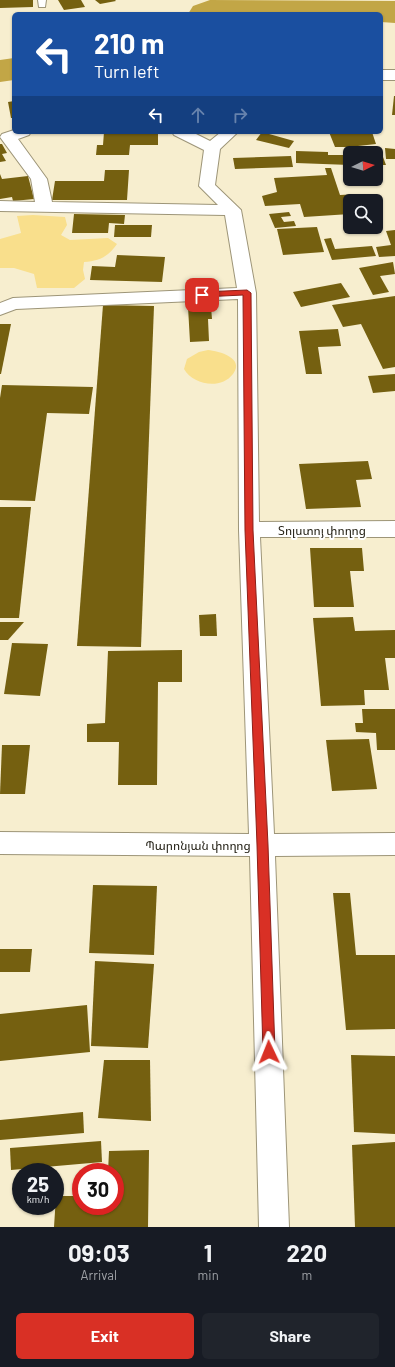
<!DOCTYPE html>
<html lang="en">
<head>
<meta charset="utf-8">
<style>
	:root { --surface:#171b24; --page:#20242c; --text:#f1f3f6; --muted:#9ea1a6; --accent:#d93025 }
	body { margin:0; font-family:Barlow,"Noto Sans Armenian",sans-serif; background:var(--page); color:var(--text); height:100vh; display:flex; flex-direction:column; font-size:15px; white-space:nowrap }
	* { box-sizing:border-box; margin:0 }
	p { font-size:13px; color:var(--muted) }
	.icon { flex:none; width:22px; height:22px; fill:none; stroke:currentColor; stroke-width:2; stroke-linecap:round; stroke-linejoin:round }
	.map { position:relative; height:1227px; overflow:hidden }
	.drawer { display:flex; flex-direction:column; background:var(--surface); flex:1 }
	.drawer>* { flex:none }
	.hud { position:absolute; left:12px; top:12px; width:371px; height:122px; border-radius:6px; box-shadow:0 1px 3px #0004; background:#1a4fa0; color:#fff; overflow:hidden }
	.needle { width:26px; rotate:85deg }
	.fabs { position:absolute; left:343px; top:146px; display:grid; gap:8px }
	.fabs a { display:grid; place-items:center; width:40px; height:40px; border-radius:6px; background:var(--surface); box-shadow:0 1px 3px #0004; font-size:20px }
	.speed { position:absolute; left:12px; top:1163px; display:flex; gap:8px; font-size:20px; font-weight:700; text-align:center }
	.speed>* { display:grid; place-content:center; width:52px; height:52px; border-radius:50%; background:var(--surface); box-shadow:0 1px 3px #0004; line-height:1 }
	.speed small { font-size:10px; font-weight:400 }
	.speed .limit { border:6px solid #d22; background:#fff; color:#111 }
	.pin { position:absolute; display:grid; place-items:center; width:34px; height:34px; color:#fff; margin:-17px; border-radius:8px; box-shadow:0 2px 6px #0006 }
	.me { position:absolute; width:44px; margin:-22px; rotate:358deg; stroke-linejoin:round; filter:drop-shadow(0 0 3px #0008) }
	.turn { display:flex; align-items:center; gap:14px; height:84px; padding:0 16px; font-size:18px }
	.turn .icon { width:52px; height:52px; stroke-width:2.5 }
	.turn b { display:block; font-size:28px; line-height:34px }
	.lanes { display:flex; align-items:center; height:38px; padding:0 16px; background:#0003; justify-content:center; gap:20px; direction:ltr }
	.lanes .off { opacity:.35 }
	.eta { display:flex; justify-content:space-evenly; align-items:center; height:68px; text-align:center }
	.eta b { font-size:24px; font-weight:700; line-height:28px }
	.button { display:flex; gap:8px; margin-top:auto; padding:8px 16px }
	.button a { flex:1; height:46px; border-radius:6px; background:var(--accent); color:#fff; font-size:16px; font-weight:700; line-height:46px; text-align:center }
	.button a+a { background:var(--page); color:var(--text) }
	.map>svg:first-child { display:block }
	.green { fill:#f9df8c }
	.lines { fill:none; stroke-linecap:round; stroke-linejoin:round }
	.river { fill:#c2a646; fill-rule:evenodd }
	.building { fill:#756010 }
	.lane-casing { stroke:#9d9578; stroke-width:2 }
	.street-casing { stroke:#9d9578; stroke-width:2 }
	.lane { fill:#fff; fill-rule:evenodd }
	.street { fill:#fff; fill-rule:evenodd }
	.route { fill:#d93025; stroke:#8d1f18 }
	.labels { text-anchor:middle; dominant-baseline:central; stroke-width:4; stroke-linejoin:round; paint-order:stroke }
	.street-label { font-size:12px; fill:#242116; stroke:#fff }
</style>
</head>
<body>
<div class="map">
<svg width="395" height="1227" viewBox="0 0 395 1227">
	<rect width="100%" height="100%" fill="#f7eecf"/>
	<g class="green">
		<path d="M33,215L65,217L67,225L61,235L70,240L108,238L117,244C108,257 99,261 84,262L83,270L85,279L74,288H37L34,274L14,268H0V239L21,233L17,216Z"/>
		<path d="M208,350C219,351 245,358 233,374C221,390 193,385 184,369L187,359L199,352Z"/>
	</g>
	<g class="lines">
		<g class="river">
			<polygon points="210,0 395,1 395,23 381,22 381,14 188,14 193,6"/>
			<polygon points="14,58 14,80 0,82 0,60"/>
		</g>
	</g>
	<g class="building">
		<polygon points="0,0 33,0 33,7 0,8"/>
		<polygon points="58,0 81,0 85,7 64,10"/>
		<polygon points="95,0 115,0 116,1 100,4"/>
		<polygon points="394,96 395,96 395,115 392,115"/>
		<polygon points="14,101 14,118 11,118 8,102"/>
		<polygon points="104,132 158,132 158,145 130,145 129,155 96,155 97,145 103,145"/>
		<polygon points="262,132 294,141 289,148 256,140"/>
		<polygon points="329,132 372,132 376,144 349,147 375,146 376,150 370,150 371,153 351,153 346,147 335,147"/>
		<polygon points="0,144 2,144 7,153 2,154 6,161 0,162"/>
		<polygon points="385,148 395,149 395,159 386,159"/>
		<polygon points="296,151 328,152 328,155 350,155 350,165 296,163"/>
		<polygon points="291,156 293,167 235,169 233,158"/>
		<polygon points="383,157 386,165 376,165 376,158"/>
		<polygon points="325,168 331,168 340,195 359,194 361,201 350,201 350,214 304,217 300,204 265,206 262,196 277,192 274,178 327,175"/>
		<polygon points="105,170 129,170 127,200 52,200 55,181 104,181"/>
		<polygon points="0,174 2,179 28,176 34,199 13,201 12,197 0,199"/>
		<polygon points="289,212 291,216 281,217 284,222 294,221 296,226 275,228 269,214"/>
		<polygon points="74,214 125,215 124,224 109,223 108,233 72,233"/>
		<polygon points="115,225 152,225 151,237 114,237"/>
		<polygon points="317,227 324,252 283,255 277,229"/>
		<polygon points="395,230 395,256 379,257 376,247 391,245 386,231"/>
		<polygon points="331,238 335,249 372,246 376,256 332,260 324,239"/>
		<polygon points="117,255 165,257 162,282 90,280 92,266 115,267"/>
		<polygon points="393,262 395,274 380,276 389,292 373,295 359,268"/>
		<polygon points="341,283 350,297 301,307 293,292"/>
		<polygon points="395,296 395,367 383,369 361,324 343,327 332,305"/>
		<polygon points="103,305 154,306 141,647 77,646"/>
		<polygon points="188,307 211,307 212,319 208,319 209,341 190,342"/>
		<polygon points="0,324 11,324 1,374 0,374"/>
		<polygon points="338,329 341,346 318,347 322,374 306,374 299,331"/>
		<polygon points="395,374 395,391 373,393 368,376"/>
		<polygon points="2,385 93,387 89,414 47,413 35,501 0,500 0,398"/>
		<polygon points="368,461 372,479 356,480 361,507 306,509 299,464"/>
		<polygon points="0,507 31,507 19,618 0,618"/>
		<polygon points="310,548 362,548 364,571 350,571 354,607 314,607"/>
		<polygon points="216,614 217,636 200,636 199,615"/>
		<polygon points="353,617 355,631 395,630 395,658 385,658 389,690 364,690 365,705 321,706 313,618"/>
		<polygon points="0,622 24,622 8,640 0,640"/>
		<polygon points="12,643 48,644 40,696 4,694"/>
		<polygon points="182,650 182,682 158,682 157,785 118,785 119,742 87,742 87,724 105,723 108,651"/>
		<polygon points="362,709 395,709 395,750 377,750 376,733 356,732 355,723 363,723"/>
		<polygon points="369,739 377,789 332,791 326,740"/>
		<polygon points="2,745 30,745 25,794 0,794"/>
		<polygon points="93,885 157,886 154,955 89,953"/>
		<polygon points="333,893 350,893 356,955 395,955 395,1029 346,1030"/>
		<polygon points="0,949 32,949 30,972 0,972"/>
		<polygon points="95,961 154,964 148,1048 91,1046"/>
		<polygon points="87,1005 90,1052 0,1061 0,1014"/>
		<polygon points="351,1055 395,1056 395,1134 354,1132"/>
		<polygon points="104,1060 150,1060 151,1121 98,1118"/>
		<polygon points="83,1112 84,1133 0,1140 0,1120"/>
		<polygon points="101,1141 102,1162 11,1170 10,1148"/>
		<polygon points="395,1142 395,1227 355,1227 352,1145"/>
		<polygon points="149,1150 148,1227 54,1227 56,1196 81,1196 81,1206 115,1206 115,1172 108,1172 109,1151"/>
	</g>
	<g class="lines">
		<defs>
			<polygon id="lane" points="38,0 46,0 45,7 39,7"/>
			<g id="street">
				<rect x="381" y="70" width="14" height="10"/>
				<polygon points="14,130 14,132 31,132 29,135 18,139 47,179 52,202 218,205 199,186 204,150 174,135 172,132 192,132 210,141 221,132 238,132 220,149 215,185 241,210 256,293 259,522 395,521 395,537 260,537 274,834 395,833 395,855 275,856 289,1227 259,1227 250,856 0,854 0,832 249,834 239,530 238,299 38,308 16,309 0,315 0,303 13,298 237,288 225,215 0,211 0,201 35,202 31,179 0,137 2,134"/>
			</g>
		</defs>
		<use href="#lane" class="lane-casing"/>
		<use href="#street" class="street-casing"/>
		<use href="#lane" class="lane"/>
		<use href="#street" class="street"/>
	</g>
	<polygon class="route" points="247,290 251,293 253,530 268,845 275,1052 273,1056 269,1057 265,1056 263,1052 257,845 245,530 243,295 202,297 198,295 202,292"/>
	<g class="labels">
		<g class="street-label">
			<text x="322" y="530">Տոլստոյ փողոց</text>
			<text x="198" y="845">Պարոնյան փողոց</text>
		</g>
	</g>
</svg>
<div class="fabs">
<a><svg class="needle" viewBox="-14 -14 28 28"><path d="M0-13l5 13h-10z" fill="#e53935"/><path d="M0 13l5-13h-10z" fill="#9ea1a6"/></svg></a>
<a><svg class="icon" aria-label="search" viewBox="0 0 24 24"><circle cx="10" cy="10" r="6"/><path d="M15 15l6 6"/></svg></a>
</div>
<div class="speed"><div>25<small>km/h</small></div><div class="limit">30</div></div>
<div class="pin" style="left:202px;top:295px;background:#d93025"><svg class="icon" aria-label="arrive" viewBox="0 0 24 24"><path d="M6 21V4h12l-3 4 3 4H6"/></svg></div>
<svg class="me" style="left:269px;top:1052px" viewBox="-20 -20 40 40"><path d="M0-17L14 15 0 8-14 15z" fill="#d93025" stroke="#fff" stroke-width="4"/></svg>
<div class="hud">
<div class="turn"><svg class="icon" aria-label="left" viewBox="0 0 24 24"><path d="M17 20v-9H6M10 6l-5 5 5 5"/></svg><div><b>210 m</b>Turn left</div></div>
<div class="lanes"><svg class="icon" aria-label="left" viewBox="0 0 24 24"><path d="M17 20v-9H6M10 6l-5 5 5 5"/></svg><svg class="icon off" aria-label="ahead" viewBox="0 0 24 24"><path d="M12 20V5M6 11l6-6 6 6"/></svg><svg class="icon off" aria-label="right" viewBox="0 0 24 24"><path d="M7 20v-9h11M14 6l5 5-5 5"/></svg></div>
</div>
</div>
<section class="drawer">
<div class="eta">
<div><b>09:03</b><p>Arrival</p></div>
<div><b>1</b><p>min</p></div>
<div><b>220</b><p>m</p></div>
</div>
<div class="button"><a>Exit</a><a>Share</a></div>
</section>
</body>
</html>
